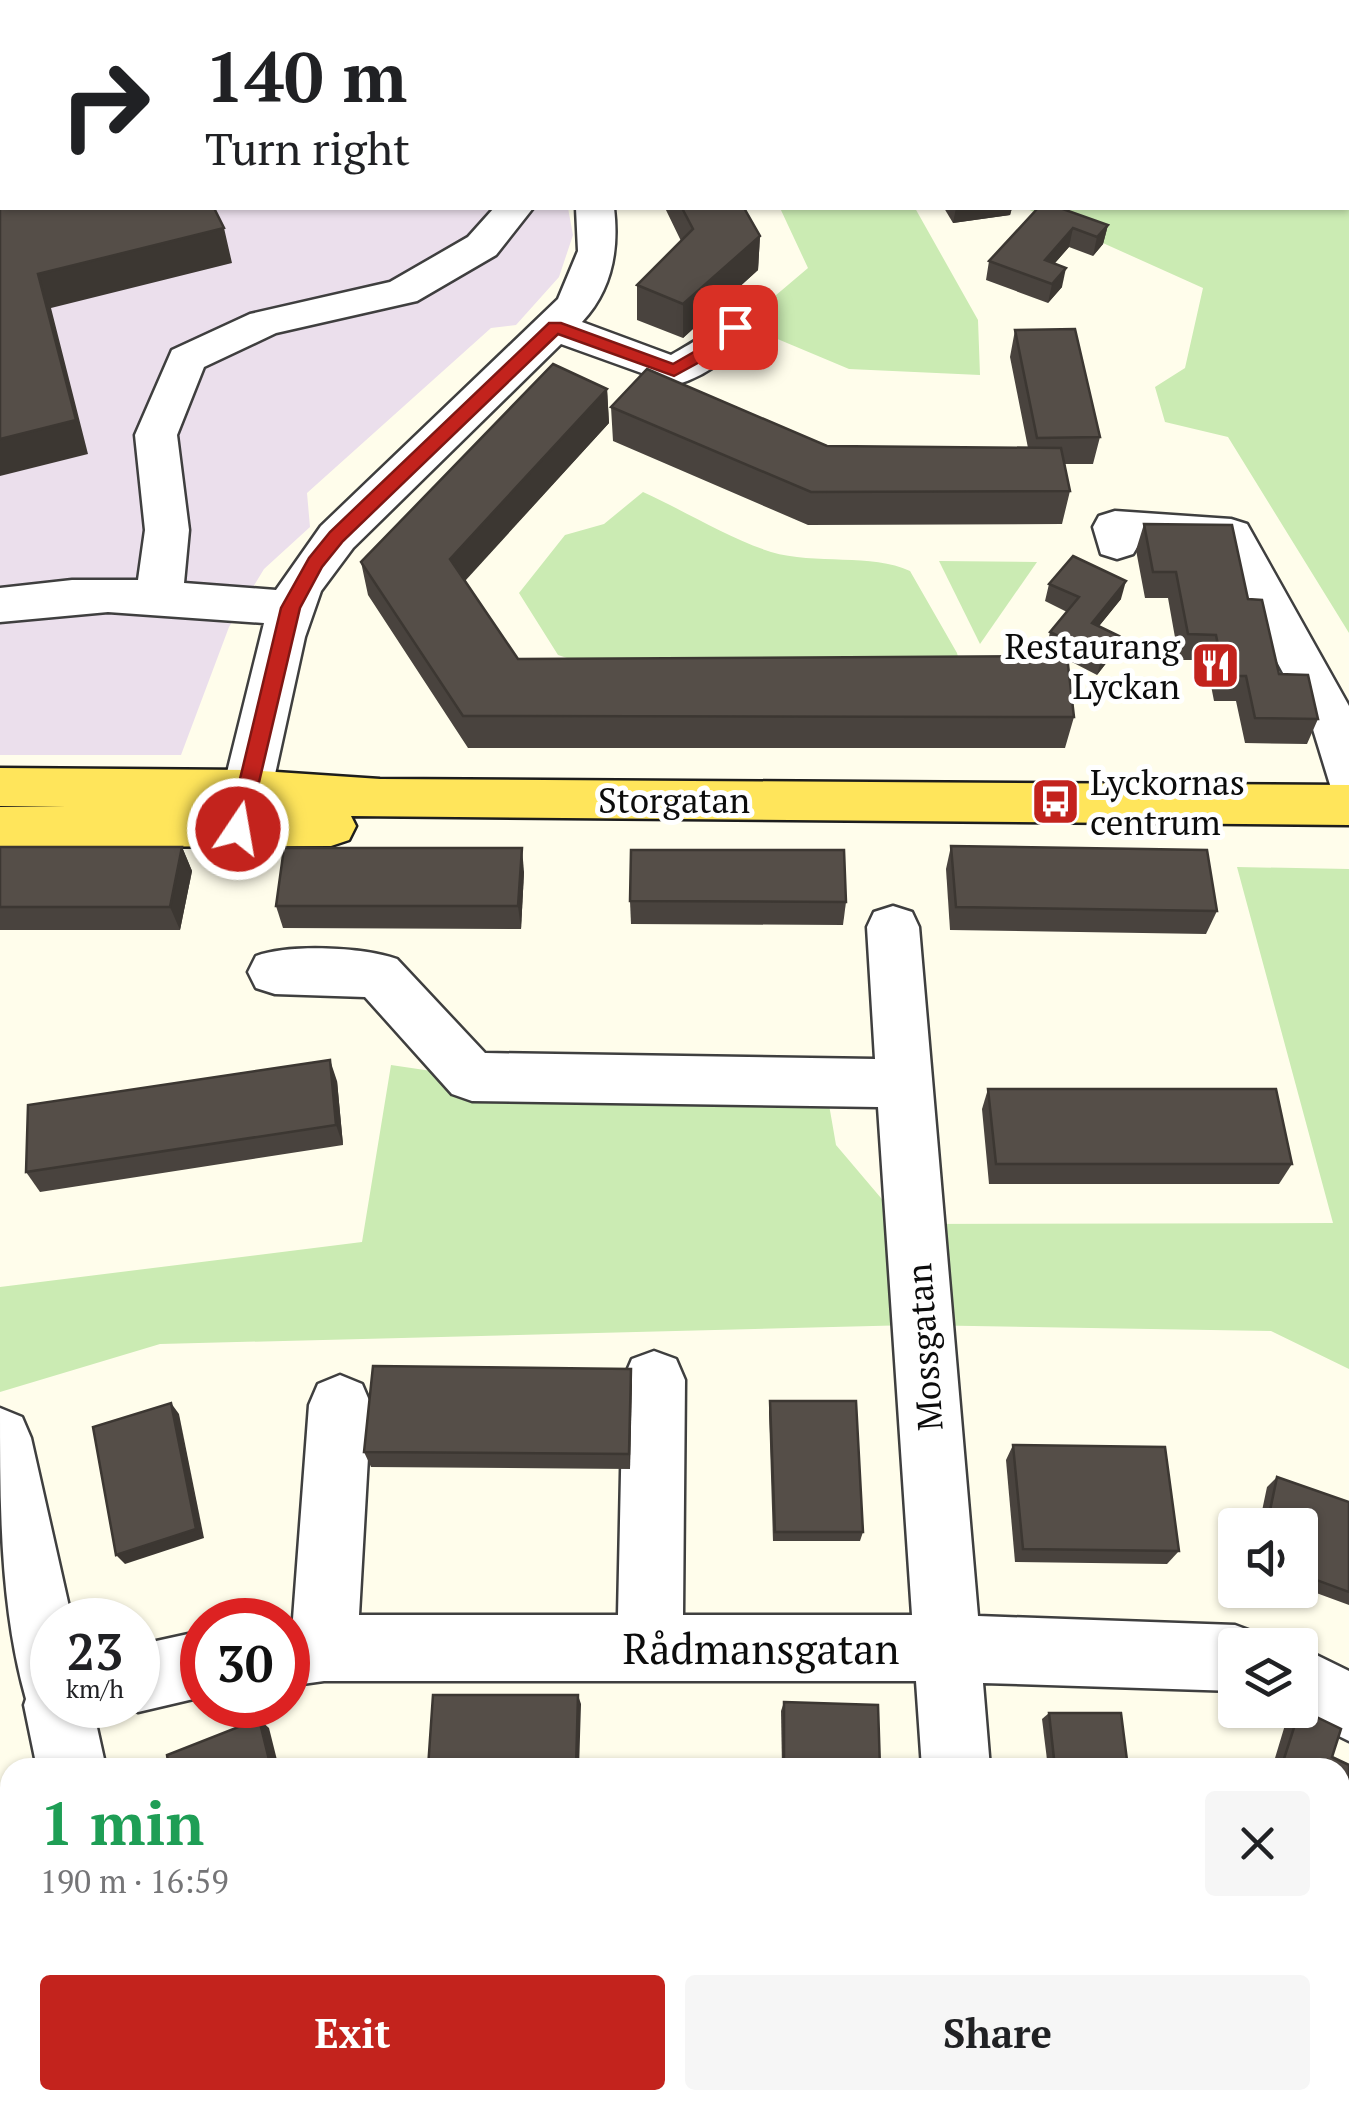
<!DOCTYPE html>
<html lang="en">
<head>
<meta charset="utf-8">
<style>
	:root { --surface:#fff; --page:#f6f6f6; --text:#202124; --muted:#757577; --accent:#c3231d }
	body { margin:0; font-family:"PT Serif",serif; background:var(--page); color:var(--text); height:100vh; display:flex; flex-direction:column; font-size:38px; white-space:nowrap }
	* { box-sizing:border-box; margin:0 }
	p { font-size:32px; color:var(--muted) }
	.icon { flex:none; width:55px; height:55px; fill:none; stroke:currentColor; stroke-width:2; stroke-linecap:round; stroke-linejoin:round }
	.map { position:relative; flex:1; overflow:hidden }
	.panel { position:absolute; left:0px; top:1758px; width:1350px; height:352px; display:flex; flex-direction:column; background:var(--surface); border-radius:30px 30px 0 0; box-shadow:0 2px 8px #0004 }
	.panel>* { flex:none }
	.banner { position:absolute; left:0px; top:0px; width:1350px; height:210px; box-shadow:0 2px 8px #0004; background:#fff; color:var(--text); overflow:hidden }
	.tools { position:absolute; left:1218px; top:1508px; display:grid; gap:20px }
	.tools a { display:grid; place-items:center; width:100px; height:100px; border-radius:10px; background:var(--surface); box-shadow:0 2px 8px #0004; font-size:50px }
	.speed { position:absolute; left:30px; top:1598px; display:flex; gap:20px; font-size:50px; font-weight:700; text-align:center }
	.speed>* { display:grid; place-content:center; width:130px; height:130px; border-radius:50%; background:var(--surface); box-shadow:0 2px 8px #0004; line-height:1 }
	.speed small { font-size:25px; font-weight:400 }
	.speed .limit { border:15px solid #d22; background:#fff; color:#111 }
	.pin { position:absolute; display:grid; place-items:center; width:85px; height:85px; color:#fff; margin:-42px; border-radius:20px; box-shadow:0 5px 15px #0006 }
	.me { position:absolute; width:110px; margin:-55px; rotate:12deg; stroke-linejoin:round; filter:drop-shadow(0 0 8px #0008) }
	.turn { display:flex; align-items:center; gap:35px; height:210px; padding:0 40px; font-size:45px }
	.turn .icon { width:130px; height:130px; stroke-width:2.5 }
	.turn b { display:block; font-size:70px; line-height:85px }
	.round { display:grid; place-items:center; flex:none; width:105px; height:105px; border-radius:10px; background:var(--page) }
	.headline { display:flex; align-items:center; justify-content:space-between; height:170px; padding:0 40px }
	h1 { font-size:60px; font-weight:700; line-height:75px; color:#1e9e55 }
	.cta { display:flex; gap:20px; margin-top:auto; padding:20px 40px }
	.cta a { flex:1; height:115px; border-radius:10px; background:var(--accent); color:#fff; font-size:40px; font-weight:700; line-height:115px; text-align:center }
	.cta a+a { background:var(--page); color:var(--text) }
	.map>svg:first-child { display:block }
	.industrial { fill:#ebdfec }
	.green { fill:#cbebb3 }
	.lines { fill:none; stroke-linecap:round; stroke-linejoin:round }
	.minor-casing { stroke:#3f3f3f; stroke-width:5 }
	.major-casing { stroke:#1d1d1d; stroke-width:5 }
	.minor { fill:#fff; fill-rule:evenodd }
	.major { fill:#ffe55b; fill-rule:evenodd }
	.wall { fill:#49433e }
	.shaded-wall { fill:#3c3732 }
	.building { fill:#554e48; stroke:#3c3732; stroke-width:2.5 }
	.route { fill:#c3231d; stroke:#7f1713; stroke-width:2.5 }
	.labels { text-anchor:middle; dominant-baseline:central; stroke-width:10; stroke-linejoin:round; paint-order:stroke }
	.poi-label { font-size:35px; fill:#0c0c0c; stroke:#fff; text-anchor:end }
	.street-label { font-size:35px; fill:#0c0c0c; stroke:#fff }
	.near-street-label { font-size:42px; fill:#0c0c0c; stroke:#fff }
</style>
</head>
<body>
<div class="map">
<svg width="1349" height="2109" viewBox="0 0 1349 2109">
	<rect width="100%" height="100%" fill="#fffdeb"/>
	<polygon class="industrial" points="0,0 566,0 2,2 2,208 568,208 573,235 559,277 516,325 491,328 307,493 310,527 264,569 229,627 181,755 0,755"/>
	<g class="green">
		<polygon points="1348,188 1349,188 1349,633 1228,437 1165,422 1155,387 1185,368 1203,288 1025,208 1348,208"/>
		<polygon points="780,208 915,208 978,320 980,375 849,369 742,324 808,268"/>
		<path d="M643,492C685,511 728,538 771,552C815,565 872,553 910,571L957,653L960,665L573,660L558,655L519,593L565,535L604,524Z"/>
		<polygon points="939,561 1037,562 980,644"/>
		<polygon points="1237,867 1349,869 1349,1369 1271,1331 913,1325 160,1344 0,1392 0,1287 362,1242 391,1065 472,1077 827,1093 836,1145 903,1224 1333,1223"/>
	</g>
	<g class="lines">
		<defs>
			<g id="minor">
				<polygon points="128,0 162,0 163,2 129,2"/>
				<path d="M494,208H533L496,255L417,301L276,333L204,367L177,435L189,530L184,583L276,590L321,526L558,299L578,251L576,208H614C619,250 612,290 582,322L671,355C683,348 696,341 706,333C727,314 735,292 766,300L772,309C750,342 714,374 675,385L561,344L353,548L321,591L305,637L263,829L256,843L238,849L220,843L213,829L264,623L108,612L0,622V588L72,580H138L145,530L135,435L172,350L250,314L390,282L468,237Z"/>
				<polygon points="1115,511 1231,519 1247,524 1349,706 1349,793 1331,788 1312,726 1216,550 1139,544 1133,554 1117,559 1101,554 1093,527 1099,516"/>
				<path d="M893,906L912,912L919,927L978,1616L1235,1625L1259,1634L1263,1645H1235V1691L983,1683L990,1768H922L916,1681H324L288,1686L287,1620L293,1619L309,1405L318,1384L340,1375L362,1384L371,1405L359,1615H618L623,1380L632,1359L654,1351L676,1359L685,1380L683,1615H912L878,1107L472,1101L452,1094L365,997L275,994L256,988L248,972L256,956C290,944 362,947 397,959L485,1053L875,1059L867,927L874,912Z"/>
				<path d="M0,1408L22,1417L31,1438L72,1620H52V1705H92L106,1768H37L24,1705L26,1699C0,1608 0,1504 0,1408Z"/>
				<polygon points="202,1631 202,1697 138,1712 122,1705 138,1705 138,1645"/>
				<polygon points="1300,1647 1349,1671 1349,1741 1286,1710 1300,1710"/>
				<polygon points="107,2100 183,2100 185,2109 109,2109"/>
				<polygon points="941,2100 1017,2100 1018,2109 942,2109"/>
			</g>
			<polygon id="major" points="0,768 246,770 380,779 1349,785 1349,825 351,816 356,826 349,840 331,846 0,847 0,807 66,807 0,806"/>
		</defs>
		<use href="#minor" class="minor-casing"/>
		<use href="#major" class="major-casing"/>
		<use href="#minor" class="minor"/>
		<use href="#major" class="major"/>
	</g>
	<g class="wall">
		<polygon points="1348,123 1349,124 1349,159 1348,158"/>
		<polygon points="665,208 744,208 760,236 758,270 683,338 637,320 637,285 681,241"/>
		<polygon points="944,208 1012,208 1010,215 953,223"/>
		<polygon points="1038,208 1108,225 1103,244 1093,256 1069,247 1054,264 1062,287 1048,303 986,280 989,261"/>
		<polygon points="1015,330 1100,437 1093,464 1065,464 1070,491 1062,524 808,525 613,441 611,407 827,446 1028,448 1010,357"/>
		<polygon points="607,389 609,423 465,580 518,659 1058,656 1046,650 1050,632 1067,612 1045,601 1049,584 1121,599 1099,626 1119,636 1114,653 1097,675 1068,660 1074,717 1065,748 468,748 368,595 361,562"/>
		<polygon points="1144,524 1248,599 1279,674 1318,719 1307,744 1245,743 1236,701 1214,701 1206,660 1179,660 1168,598 1145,598 1136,550"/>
		<polygon points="951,846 1217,911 1206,934 950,930 946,869"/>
		<polygon points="0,847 182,847 192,871 180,930 0,930"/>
		<polygon points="524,872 521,929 283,928 276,906"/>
		<polygon points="630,901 846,902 843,925 631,924"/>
		<polygon points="337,1081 343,1145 40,1192 26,1172"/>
		<polygon points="988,1089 1292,1164 1279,1184 989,1184 982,1109"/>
		<polygon points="631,1369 630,1469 371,1467 364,1452"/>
		<polygon points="770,1401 863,1532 860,1541 773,1541 769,1412"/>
		<polygon points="1013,1445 1179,1551 1167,1564 1015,1562 1006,1460"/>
		<polygon points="1277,1477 1349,1502 1349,1605 1300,1587 1300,1525 1259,1525 1267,1487"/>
		<polygon points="784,1702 880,1768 782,1768 781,1711"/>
		<polygon points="1297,1710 1300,1710 1332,1757 1349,1765 1349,1860 1340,1855 1340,1768 1272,1768 1288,1715"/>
		<polygon points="1049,1713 1128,1768 1048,1768 1042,1719"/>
	</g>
	<g class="shaded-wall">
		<polygon points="693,0 725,0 722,2 690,2"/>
		<polygon points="951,0 977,0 974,2 951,2"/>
		<polygon points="956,208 1012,208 1010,215 953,223"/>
		<polygon points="1108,225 1103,244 1093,256 1097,237"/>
		<polygon points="224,228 232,263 51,308 88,454 0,476 0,439 38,274"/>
		<polygon points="1073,228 1069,247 1041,279 1045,260"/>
		<polygon points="760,236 758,270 683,338 683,304"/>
		<polygon points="1066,268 1062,287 1048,303 1052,284"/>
		<polygon points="607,389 609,423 455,592 450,559"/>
		<polygon points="1126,581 1121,599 1087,641 1092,623"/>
		<polygon points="1119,636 1114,653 1097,675 1102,657"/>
		<polygon points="182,847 192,871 180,930 170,907"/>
		<polygon points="522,848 524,872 521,929 518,906"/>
		<polygon points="330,1060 337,1081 343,1145 336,1125"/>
		<polygon points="631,1369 632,1385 630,1469 629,1454"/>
		<polygon points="171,1403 179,1414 204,1538 125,1564 116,1555"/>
		<polygon points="578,1695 581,1704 579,1768 576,1768"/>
		<polygon points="259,1719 269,1728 279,1768 271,1768"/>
		<polygon points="25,2100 44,2100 45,2109 27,2109"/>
		<polygon points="356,2100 362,2100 365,2109 358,2109"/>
	</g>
	<g class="building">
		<polygon points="0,0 119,0 120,2 2,2 2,208 214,208 224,228 38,274 76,420 0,439"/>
		<polygon points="643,0 693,0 690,2 649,2"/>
		<polygon points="871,0 936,0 933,2 868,2"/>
		<polygon points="1268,0 1323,0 1322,2 1273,2 1267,1"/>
		<polygon points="1348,81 1349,81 1349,108 1348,111"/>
		<polygon points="682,208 744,208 760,236 683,304 637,285 693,229"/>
		<polygon points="1038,208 1060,208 1108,225 1097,237 1073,228 1045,260 1066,268 1052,284 989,261"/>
		<polygon points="1075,329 1100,437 1037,438 1015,330"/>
		<polygon points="553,364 607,389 450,559 518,659 1067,656 1074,717 463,716 361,562"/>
		<polygon points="647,369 827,446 1061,448 1070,491 811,492 611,407"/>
		<polygon points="1144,524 1232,525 1248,599 1262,600 1279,674 1308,675 1318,719 1255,718 1246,676 1224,676 1216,635 1188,634 1176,572 1153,572"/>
		<polygon points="1073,556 1126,581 1092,623 1119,636 1102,657 1050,632 1079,597 1049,584"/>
		<polygon points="951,846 1207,850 1217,911 956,907"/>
		<polygon points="0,847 182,847 170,907 0,907"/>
		<polygon points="284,848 522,848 518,906 276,906"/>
		<polygon points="631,850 844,850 846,902 630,901"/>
		<polygon points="330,1060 336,1125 26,1172 28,1105"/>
		<polygon points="988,1089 1276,1089 1292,1164 996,1164"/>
		<polygon points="373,1366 631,1369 629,1454 364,1452"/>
		<polygon points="770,1401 856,1401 863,1532 775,1532"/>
		<polygon points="171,1403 196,1529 116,1555 93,1427"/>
		<polygon points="1013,1445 1165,1447 1179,1551 1023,1549"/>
		<polygon points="1277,1477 1349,1502 1349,1592 1300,1574 1300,1525 1267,1525"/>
		<polygon points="433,1695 578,1695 576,1768 428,1768"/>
		<polygon points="784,1702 878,1705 880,1768 784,1768"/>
		<polygon points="1300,1709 1341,1729 1332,1757 1349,1765 1349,1850 1340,1845 1340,1768 1281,1768"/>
		<polygon points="1049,1713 1121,1713 1128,1768 1055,1768"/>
		<polygon points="259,1719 271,1768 169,1768 167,1755"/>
		<polygon points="10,1991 10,2100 25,2100 27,2109 0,2109 0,1995"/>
		<polygon points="252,2100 356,2100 358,2109 254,2109"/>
	</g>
	<polygon class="route" points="735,321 743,327 725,348 674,376 558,334 343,541 322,567 300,608 248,829 245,835 231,835 228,829 281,608 309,558 330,532 549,323 561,323 673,364 713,341"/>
	<defs>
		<symbol id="restaurant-square" viewBox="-11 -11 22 22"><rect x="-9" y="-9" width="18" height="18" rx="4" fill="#c3231d" stroke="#fff"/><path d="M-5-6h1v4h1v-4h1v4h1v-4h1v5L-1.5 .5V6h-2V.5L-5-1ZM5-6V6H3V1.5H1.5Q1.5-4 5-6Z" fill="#fff"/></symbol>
		<symbol id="bus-square" viewBox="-11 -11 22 22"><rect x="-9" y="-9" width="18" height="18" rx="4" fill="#c3231d" stroke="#fff"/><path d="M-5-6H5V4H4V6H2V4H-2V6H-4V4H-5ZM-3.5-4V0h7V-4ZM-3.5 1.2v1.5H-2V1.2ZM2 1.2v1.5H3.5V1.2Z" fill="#fff"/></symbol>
	</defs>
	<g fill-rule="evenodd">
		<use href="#restaurant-square" x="1188" y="638" width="55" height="55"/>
		<use href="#bus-square" x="1028" y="774" width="55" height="55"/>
	</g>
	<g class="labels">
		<g class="poi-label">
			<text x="1180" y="646">Restaurang<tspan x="1180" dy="40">Lyckan</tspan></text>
			<text x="1090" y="782" text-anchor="start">Lyckornas<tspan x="1090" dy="40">centrum</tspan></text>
		</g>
		<g class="street-label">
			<text x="674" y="800">Storgatan</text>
			<text transform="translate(924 1347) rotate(-94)">Mossgatan</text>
		</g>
		<g class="near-street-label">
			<text x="761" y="1648">Rådmansgatan</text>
		</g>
	</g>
</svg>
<div class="tools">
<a><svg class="icon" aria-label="sound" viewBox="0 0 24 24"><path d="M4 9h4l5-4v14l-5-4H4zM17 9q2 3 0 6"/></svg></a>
<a><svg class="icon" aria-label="layers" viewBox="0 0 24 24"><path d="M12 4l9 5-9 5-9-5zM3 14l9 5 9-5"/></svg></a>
</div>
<div class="speed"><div>23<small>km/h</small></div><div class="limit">30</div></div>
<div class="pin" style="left:735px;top:327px;background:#d93025"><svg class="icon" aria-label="arrive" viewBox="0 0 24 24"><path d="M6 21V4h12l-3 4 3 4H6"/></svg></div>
<svg class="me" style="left:238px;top:829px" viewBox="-20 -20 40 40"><circle r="17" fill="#c3231d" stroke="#fff" stroke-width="3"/><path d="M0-11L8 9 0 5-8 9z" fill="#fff"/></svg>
<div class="banner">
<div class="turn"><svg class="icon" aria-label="right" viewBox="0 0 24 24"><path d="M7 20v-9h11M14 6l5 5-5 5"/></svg><div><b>140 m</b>Turn right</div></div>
</div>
<section class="panel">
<div class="headline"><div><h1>1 min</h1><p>190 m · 16:59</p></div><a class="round"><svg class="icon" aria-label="close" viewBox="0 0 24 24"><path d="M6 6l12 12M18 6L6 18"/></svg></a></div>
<div class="cta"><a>Exit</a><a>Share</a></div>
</section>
</div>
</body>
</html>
